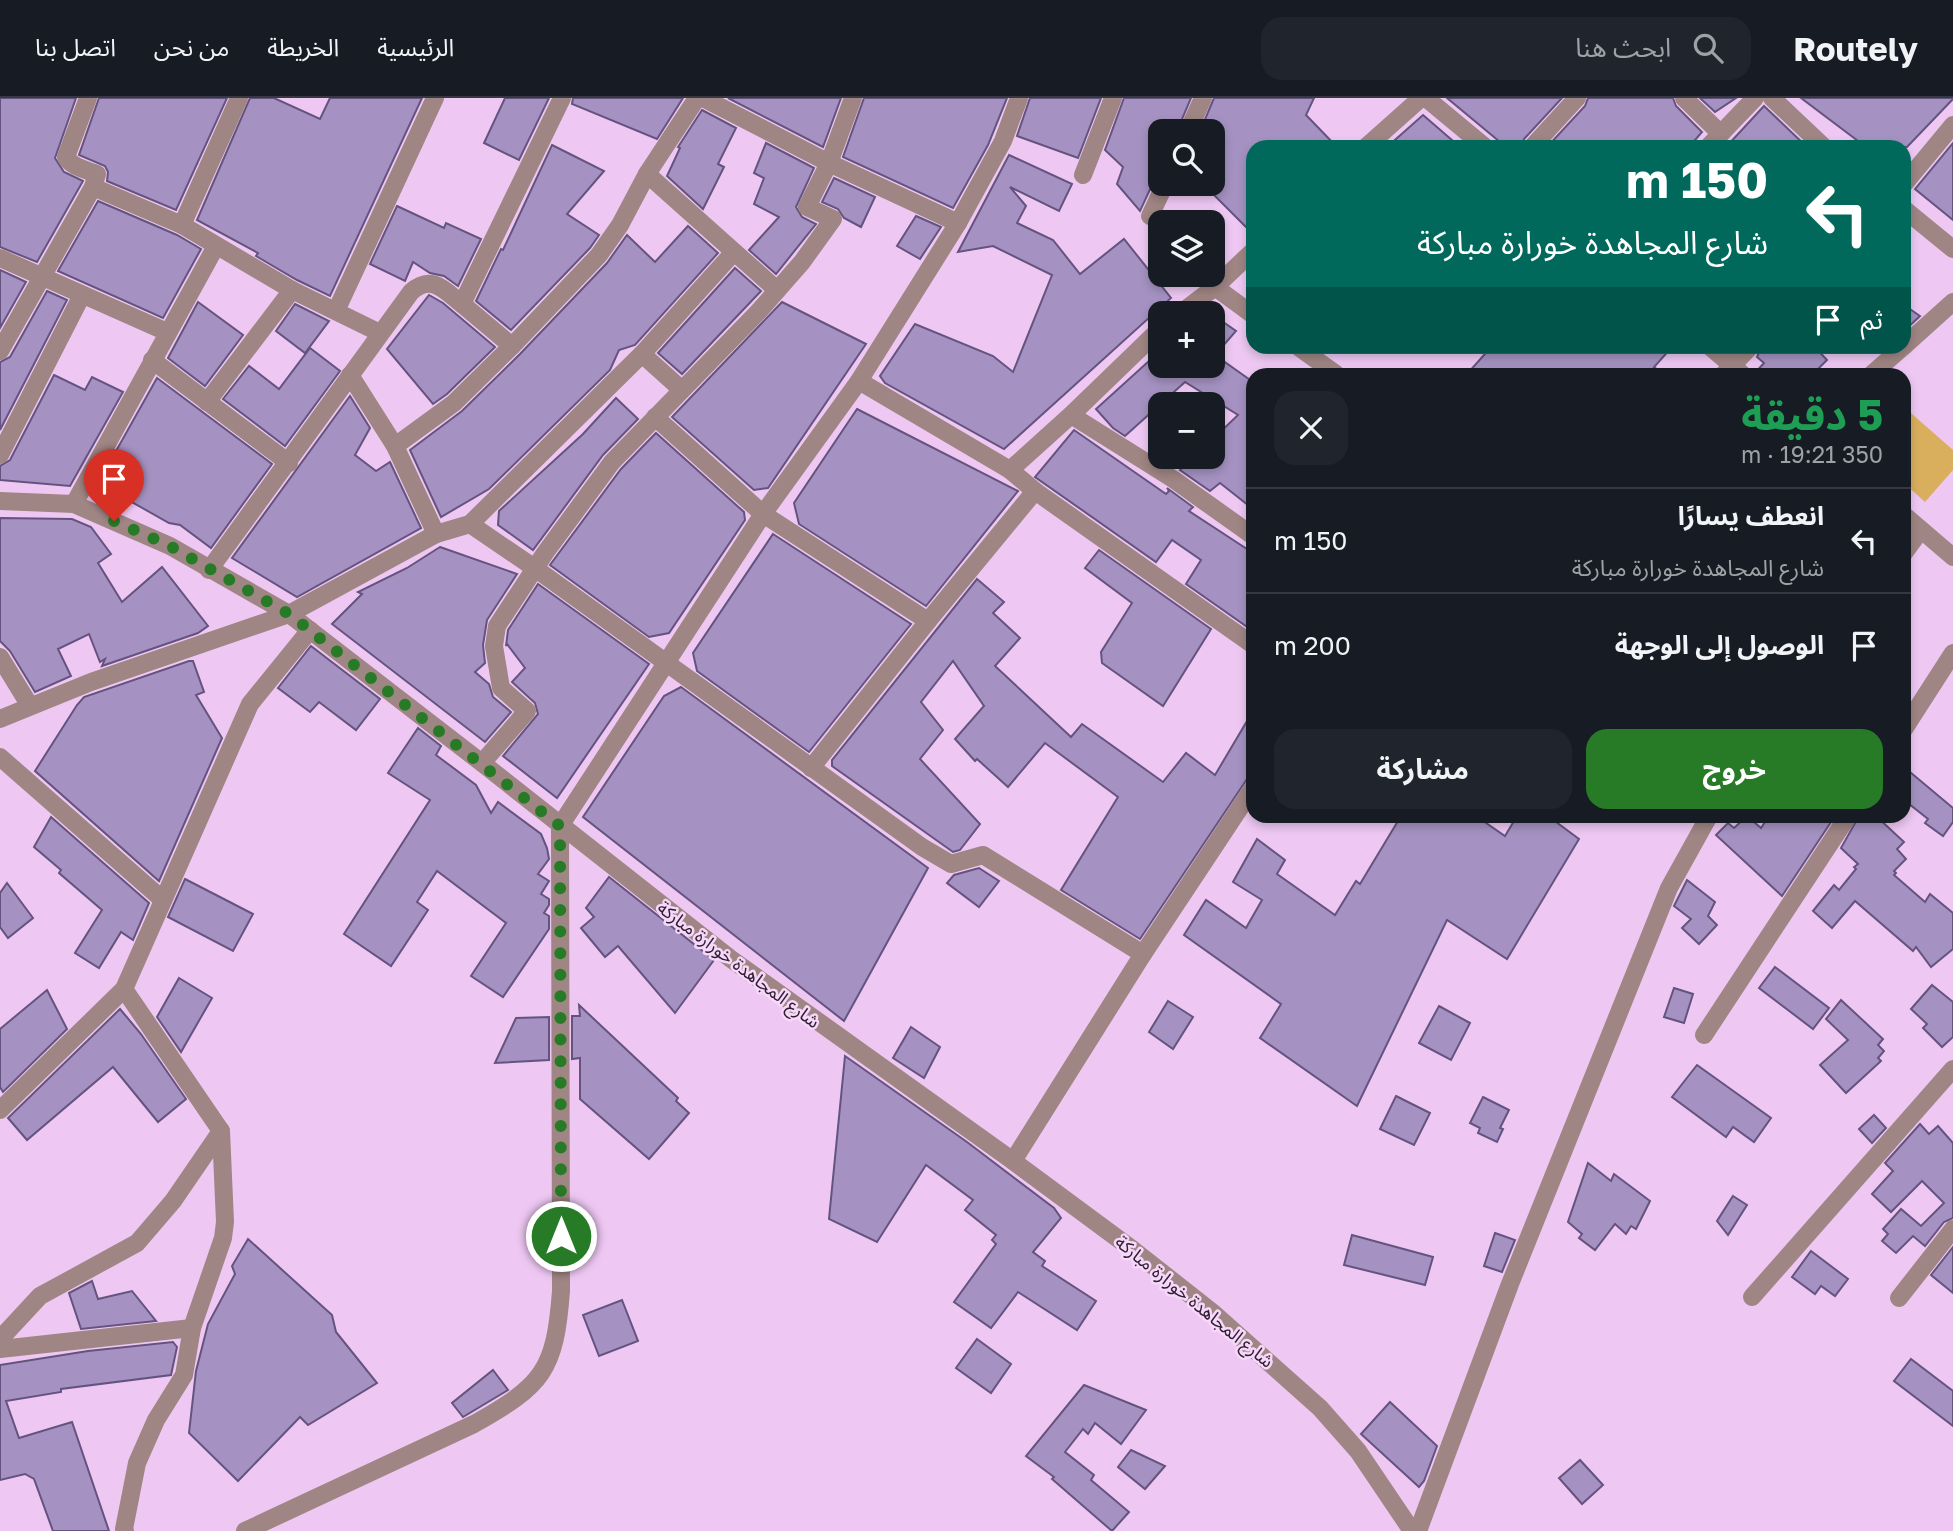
<!DOCTYPE html>
<html lang="ar">
<head>
<meta charset="utf-8">
<style>
	:root { --surface:#171b24; --page:#20242c; --text:#f1f3f6; --muted:#9ea1a6; --line:#363941; --accent:#287b26 }
	body { margin:0; font-family:"Golos Text","Noto Sans Arabic",sans-serif; background:var(--page); color:var(--text); direction:rtl; height:100vh; display:flex; flex-direction:column; font-size:26px; white-space:nowrap }
	* { box-sizing:border-box; margin:0 }
	p { font-size:23px; color:var(--muted) }
	.icon { flex:none; width:38px; height:38px; fill:none; stroke:currentColor; stroke-width:2; stroke-linecap:round; stroke-linejoin:round }
	.map { position:relative; flex:1; overflow:hidden; direction:ltr }
	.drawer { position:absolute; left:1246px; top:270px; width:665px; height:455px; display:flex; flex-direction:column; background:var(--surface); border-radius:21px; box-shadow:0 4px 10px #0003; direction:rtl }
	.drawer>* { flex:none }
	.top-card { position:absolute; left:1246px; top:42px; width:665px; height:214px; border-radius:21px; box-shadow:0 4px 10px #0003; direction:rtl; background:#00695c; color:#fff; overflow:hidden }
	.controls { position:absolute; left:1148px; top:21px; display:grid; gap:14px }
	.controls a { display:grid; place-items:center; width:77px; height:77px; border-radius:14px; background:var(--surface); box-shadow:0 4px 10px #0003; font-size:35px }
	.pin { position:absolute; display:grid; place-items:center; width:60px; height:60px; color:#fff; margin:-72px -30px; border-radius:50% 50% 50% 0; rotate:-45deg; box-shadow:0 0 7px #0007 }
	.pin .icon { rotate:45deg }
	.me { position:absolute; width:77px; margin:-38px; rotate:0deg; stroke-linejoin:round; filter:drop-shadow(0 0 5px #0008) }
	.turn { display:flex; align-items:center; gap:24px; height:147px; padding:0 28px; font-size:32px }
	.turn .icon { width:91px; height:91px; stroke-width:2.5 }
	.turn b { display:block; font-size:49px; line-height:60px }
	.then { display:flex; align-items:center; height:66px; padding:0 28px; background:#0003; gap:14px; font-size:26px }
	.round { display:grid; place-items:center; flex:none; width:74px; height:74px; border-radius:21px; background:var(--page) }
	.overview { display:flex; align-items:center; justify-content:space-between; height:119px; padding:0 28px }
	h1 { font-size:42px; font-weight:700; line-height:52px; color:#1e9e55 }
	.action { display:flex; gap:14px; margin-top:auto; padding:14px 28px }
	.action a { flex:1; height:80px; border-radius:21px; background:var(--accent); color:#fff; font-size:28px; font-weight:700; line-height:80px; text-align:center }
	.action a+a { background:var(--page); color:var(--text) }
	ul { padding:0; list-style:none }
	li { display:flex; align-items:center; gap:21px; height:105px; padding:0 28px; border-top:2px solid var(--line) }
	li div { flex:1 }
	li b { display:block; font-size:26px }
	li em { font-style:normal }
	header { display:flex; align-items:center; gap:42px; box-sizing:border-box; height:98px; padding:0 35px; background:var(--surface); border-bottom:2px solid var(--line) }
	header strong { font-size:33px }
	nav { display:flex; gap:38px; margin-inline-start:auto; font-size:24px }
	.search { width:490px; height:63px; background:var(--page); display:flex; align-items:center; gap:18px; box-sizing:border-box; padding:0 24px; border-radius:21px; color:var(--muted); font-size:26px }
	.map>svg:first-child { display:block }
	.green { fill:#d9af5e }
	.building { fill:#a592c2; stroke:#65537f; stroke-width:2 }
	.lines { fill:none; stroke-linecap:round; stroke-linejoin:round }
	.minor { stroke:#9f8583; stroke-width:18 }
	.route { stroke:#287b26; stroke-width:12; stroke-dasharray:0 21.6 }
	.labels { text-anchor:middle; dominant-baseline:central; stroke-width:5; stroke-linejoin:round; paint-order:stroke }
	.street-label { font-size:18px; fill:#2e2030; stroke:#f7d8fb }
</style>
</head>
<body>
<header>
<strong>Routely</strong>
<div class="search"><svg class="icon" aria-label="search" viewBox="0 0 24 24"><circle cx="10" cy="10" r="6"/><path d="M15 15l6 6"/></svg>ابحث هنا</div>
<nav><a>الرئيسية</a><a>الخريطة</a><a>من نحن</a><a>اتصل بنا</a></nav>
</header>
<div class="map">
<svg width="1953" height="1433" viewBox="0 0 1953 1433">
	<rect width="100%" height="100%" fill="#eec8f3"/>
	<polygon class="green" points="1904,309 1953,352 1953,372 1925,404 1904,385"/>
	<g class="building">
		<polygon points="0,0 76,0 55,60 64,74 83,83 37,164 0,149"/>
		<polygon points="99,0 227,0 176,112 107,83 108,74 105,68 79,57"/>
		<polygon points="250,0 274,0 320,21 330,0 422,0 330,198 297,182 256,158 258,155 197,122"/>
		<polygon points="505,0 549,0 519,62 484,45"/>
		<polygon points="573,0 683,0 657,41 572,6"/>
		<polygon points="728,0 841,0 823,49"/>
		<polygon points="864,0 1007,0 988,47 953,110 843,59"/>
		<polygon points="1030,0 1101,0 1078,60 1017,38"/>
		<polygon points="1124,0 1191,0 1177,33 1160,33 1160,70 1140,113 1117,86 1123,69 1105,52"/>
		<polygon points="1214,0 1314,0 1306,17 1337,49 1253,49 1253,136 1203,86 1213,86 1213,33 1200,33"/>
		<polygon points="1447,0 1562,0 1524,41 1521,49 1506,49"/>
		<polygon points="1588,0 1673,0 1676,8 1702,34 1689,49 1547,49 1585,8"/>
		<polygon points="1700,0 1736,0 1715,14"/>
		<polygon points="1801,0 1953,0 1953,1 1907,49 1866,49"/>
		<polygon points="1764,8 1807,49 1726,49"/>
		<polygon points="702,12 736,30 718,66 724,69 703,111 667,78 680,50 678,49"/>
		<polygon points="1423,17 1460,49 1387,49"/>
		<polygon points="766,45 814,70 796,109 802,119 816,126 776,176 749,152 779,119 754,106 764,80 754,75"/>
		<polygon points="1953,45 1953,122 1915,91"/>
		<polygon points="552,47 604,73 567,116 599,137 590,150 511,232 476,203 501,151 503,152"/>
		<polygon points="1009,57 1072,86 1059,113 1010,89 1026,108 1017,125 1053,142 1080,176 1124,141 1171,200 1004,351 885,285 880,278 915,226 993,258 1013,274 1052,177 993,148 958,154"/>
		<polygon points="834,80 875,99 861,129 844,120 838,111 822,104"/>
		<polygon points="98,103 177,137 201,151 163,220 58,173"/>
		<polygon points="397,108 444,130 446,125 481,141 458,188 444,178 430,175 413,164 405,183 370,166"/>
		<polygon points="916,118 941,129 920,161 897,148"/>
		<polygon points="688,128 718,155 635,247 619,252 610,272 489,391 441,419 410,352 462,313 520,256 607,165 627,137 655,164"/>
		<polygon points="735,170 761,193 682,276 658,255"/>
		<polygon points="0,172 26,184 0,230"/>
		<polygon points="47,193 67,202 0,332 0,264 10,259"/>
		<polygon points="429,197 443,205 495,249 447,296 433,306 387,251"/>
		<polygon points="198,204 243,237 205,288 168,260"/>
		<polygon points="782,204 866,246 768,390 754,392 672,319"/>
		<polygon points="295,206 329,223 305,255 276,233"/>
		<polygon points="1904,207 1920,218 1904,233"/>
		<polygon points="1213,217 1236,233 1215,257 1253,284 1253,411 1220,385 1210,393 1180,372 1193,359 1213,359 1213,341 1238,317 1185,284 1125,338 1113,330 1096,311 1160,253 1160,268 1213,268"/>
		<polygon points="1492,248 1673,248 1654,269 1663,276 1467,276"/>
		<polygon points="1762,248 1814,248 1827,262 1813,276 1754,276 1764,265 1757,259"/>
		<polygon points="310,250 340,273 285,348 223,301 249,268 279,291"/>
		<polygon points="54,277 85,292 92,279 123,294 70,388 0,382 0,368 10,362"/>
		<polygon points="157,280 272,366 211,450 180,427 169,425 98,385"/>
		<polygon points="350,298 370,330 355,357 376,373 390,364 421,430 297,499 232,460"/>
		<polygon points="616,300 638,321 603,357 533,452 498,427 499,413 583,336"/>
		<polygon points="857,311 1018,393 926,508 799,426 794,405"/>
		<polygon points="1074,332 1166,396 1169,393 1167,390 1193,409 1189,413 1253,455 1253,533 1186,486 1201,462 1172,442 1156,464 1035,379"/>
		<polygon points="656,335 744,414 745,422 669,535 649,539 550,467 621,371"/>
		<polygon points="0,420 72,421 91,429 111,456 98,465 122,504 162,469 208,528 198,535 102,568 105,561 100,564 89,536 58,551 71,578 35,594 10,553 0,543"/>
		<polygon points="773,436 911,526 809,654 697,573 693,555"/>
		<polygon points="440,449 517,476 487,522 483,547 485,565 475,574 489,586 493,599 511,614 485,644 332,526 362,496 358,494 407,470"/>
		<polygon points="1099,452 1211,531 1163,608 1102,565 1101,554 1132,505 1085,470"/>
		<polygon points="977,481 1004,504 993,515 1020,540 995,568 1071,639 1082,626 1163,684 1186,655 1215,677 1253,613 1253,672 1140,841 1061,792 1118,699 1045,645 1008,689 977,661 975,663 955,641 984,608 953,563 921,604 943,632 920,661 980,726 960,752 953,754 832,668 832,662"/>
		<polygon points="538,486 649,566 557,700 503,658 538,616 535,605 512,584 525,570 507,546 506,548 508,532"/>
		<polygon points="311,548 380,601 356,632 319,604 310,614 278,590"/>
		<polygon points="189,563 193,563 204,594 196,597 222,640 159,783 35,673 77,607 84,599"/>
		<polygon points="681,589 928,770 844,923 583,719 664,598"/>
		<polygon points="418,630 441,648 436,657 476,687 491,715 498,704 541,736 547,750 549,761 538,776 549,783 541,796 549,801 549,807 544,815 549,818 549,831 503,899 471,878 506,825 437,773 417,804 428,812 391,868 344,836 430,702 388,675"/>
		<polygon points="1904,669 1953,710 1953,724 1943,738 1925,725 1928,721 1904,702"/>
		<polygon points="1401,718 1476,718 1505,738 1517,718 1548,718 1579,741 1507,861 1447,822 1357,1008 1260,940 1281,906 1184,837 1206,802 1246,830 1262,802 1233,784 1257,741 1285,762 1277,776 1335,817 1356,783 1360,786"/>
		<polygon points="1747,718 1761,730 1769,718 1835,718 1782,798 1716,737 1728,725 1734,730"/>
		<polygon points="1859,718 1876,718 1904,744 1897,751 1906,761 1894,773 1896,775 1894,777 1925,804 1930,796 1953,815 1953,851 1931,869 1916,849 1913,853 1855,803 1832,830 1813,813 1834,787 1839,792 1856,771 1854,769 1858,766 1841,750"/>
		<polygon points="51,719 149,805 133,842 121,834 99,870 75,855 102,812 59,775 61,772 34,749"/>
		<polygon points="979,770 999,783 979,809 947,785 954,777"/>
		<polygon points="609,779 714,862 675,915 618,848 605,859 581,830 594,819 586,810"/>
		<polygon points="185,781 253,816 233,853 168,819"/>
		<polygon points="1687,782 1715,804 1708,818 1717,827 1699,846 1682,830 1691,821 1674,808"/>
		<polygon points="7,785 33,820 8,840 0,829 0,795"/>
		<polygon points="1775,869 1829,910 1813,931 1759,890"/>
		<polygon points="179,880 212,900 181,954 157,919"/>
		<polygon points="1932,887 1953,904 1953,939 1942,949 1923,930 1927,926 1911,911"/>
		<polygon points="1674,890 1693,896 1684,925 1664,919"/>
		<polygon points="47,892 67,931 3,994 0,989 0,931"/>
		<polygon points="1841,902 1883,941 1878,947 1884,953 1878,960 1881,963 1846,995 1820,967 1848,942 1826,921"/>
		<polygon points="1168,903 1193,919 1173,951 1149,934"/>
		<polygon points="579,907 678,1000 676,1003 689,1015 649,1061 580,1001 580,960 572,961 572,918 580,918"/>
		<polygon points="1439,908 1470,925 1451,962 1419,945"/>
		<polygon points="120,911 141,936 186,1001 158,1024 113,969 27,1042 8,1020"/>
		<polygon points="549,919 549,962 495,965 516,920"/>
		<polygon points="911,929 940,949 924,980 893,960"/>
		<polygon points="845,958 967,1044 1054,1110 1061,1120 1033,1154 1045,1163 1042,1168 1096,1203 1077,1232 1018,1194 991,1230 954,1204 996,1146 992,1142 996,1137 965,1112 973,1102 926,1067 877,1144 829,1121"/>
		<polygon points="1697,967 1771,1020 1754,1044 1733,1029 1726,1039 1672,999"/>
		<polygon points="1396,998 1430,1015 1414,1047 1380,1031"/>
		<polygon points="1483,999 1509,1012 1500,1030 1503,1031 1497,1044 1478,1035 1480,1030 1470,1025"/>
		<polygon points="1874,1017 1886,1030 1872,1045 1859,1031"/>
		<polygon points="1920,1026 1929,1036 1938,1028 1953,1045 1953,1120 1944,1124 1925,1148 1913,1138 1896,1155 1882,1143 1888,1136 1883,1131 1901,1111 1921,1128 1944,1105 1922,1083 1891,1114 1872,1096 1893,1073 1885,1065"/>
		<polygon points="1588,1065 1611,1083 1614,1076 1650,1103 1636,1131 1631,1128 1626,1136 1615,1126 1595,1152 1579,1140 1582,1136 1568,1124"/>
		<polygon points="1733,1098 1747,1107 1728,1137 1717,1123"/>
		<polygon points="1495,1135 1515,1142 1502,1174 1484,1168"/>
		<polygon points="1352,1137 1433,1159 1425,1187 1344,1167"/>
		<polygon points="248,1141 332,1217 336,1234 377,1285 308,1327 300,1319 238,1383 189,1335 196,1273 208,1226 235,1176 232,1168"/>
		<polygon points="1953,1149 1953,1195 1931,1177"/>
		<polygon points="1811,1153 1848,1181 1835,1198 1821,1188 1815,1196 1792,1179"/>
		<polygon points="92,1183 98,1201 132,1193 156,1223 81,1231 69,1195"/>
		<polygon points="622,1202 638,1243 599,1258 583,1217"/>
		<polygon points="977,1241 1011,1266 991,1295 956,1270"/>
		<polygon points="173,1244 177,1249 171,1277 61,1291 61,1294 6,1303 19,1340 72,1324 109,1433 53,1433 34,1381 25,1376 0,1382 0,1267 88,1253"/>
		<polygon points="1911,1261 1953,1293 1953,1328 1894,1283"/>
		<polygon points="493,1272 508,1292 463,1319 452,1305"/>
		<polygon points="1084,1287 1146,1312 1121,1346 1095,1325 1088,1336 1083,1331 1065,1354 1094,1377 1091,1382 1129,1414 1112,1433 1052,1381 1054,1379 1026,1358"/>
		<polygon points="1390,1304 1437,1348 1424,1383 1419,1389 1361,1336"/>
		<polygon points="1131,1352 1165,1368 1145,1391 1118,1369"/>
		<polygon points="1580,1362 1603,1387 1582,1406 1559,1380"/>
	</g>
	<g class="lines">
		<g class="minor">
			<polyline points="703,0 829,65 958,125"/>
			<polyline points="1426,0 1485,49"/>
			<polyline points="1684,0 1720,35"/>
			<polyline points="1772,0 1824,49"/>
			<polyline points="1188,33 1203,0"/>
			<polyline points="1366,49 1421,0"/>
			<polyline points="1532,49 1577,0"/>
			<polyline points="1708,49 1755,0"/>
			<polyline points="647,76 777,192"/>
			<polyline points="1083,77 1113,0"/>
			<polyline points="1904,86 1953,27"/>
			<polyline points="93,89 182,127 292,192 380,235"/>
			<polyline points="1904,111 1953,151"/>
			<polyline points="1150,118 1165,86"/>
			<polyline points="182,127 239,0"/>
			<polyline points="0,160 167,234"/>
			<polyline points="1215,189 1253,217"/>
			<polyline points="336,213 435,0"/>
			<polyline points="1181,215 1215,189 1253,153"/>
			<polyline points="512,248 599,157 620,127 647,76 697,0"/>
			<polyline points="1297,248 1336,276"/>
			<polyline points="1709,248 1742,276"/>
			<polyline points="1904,248 1953,204"/>
			<path d="M0,253L93,89L97,76C87,72 71,69 66,59L88,0"/>
			<polyline points="642,256 682,292"/>
			<polyline points="152,262 289,365"/>
			<polyline points="1724,276 1751,248"/>
			<polyline points="1872,276 1904,248"/>
			<polyline points="350,277 395,348 436,436"/>
			<polyline points="859,283 1010,372 1035,393 1253,547"/>
			<polyline points="207,304 292,192"/>
			<polyline points="1071,317 1173,381 1253,438"/>
			<polyline points="655,319 763,416 928,523"/>
			<polyline points="395,348 454,305 512,248 462,206"/>
			<polyline points="0,357 82,197"/>
			<polyline points="1010,372 1071,317 1160,231"/>
			<polyline points="0,403 74,406 170,448 289,516 482,665 731,861 1013,1063 1132,1151 1212,1214 1320,1310 1358,1353 1412,1433"/>
			<polyline points="74,406 216,148"/>
			<polyline points="1904,417 1953,459"/>
			<polyline points="470,426 536,471 922,749 951,766 983,757 1143,856 1013,1063"/>
			<polyline points="1904,455 1921,432"/>
			<path d="M209,472L411,194C432,175 445,193 462,206L562,0"/>
			<polyline points="0,559 30,608"/>
			<polyline points="0,621 91,584 289,516 436,436 470,426 642,256 734,154"/>
			<polyline points="1904,631 1953,555"/>
			<polyline points="0,659 163,802"/>
			<polyline points="482,665 527,613 501,590 494,548 497,528 545,455 612,364 759,213 802,164 833,121 807,109 829,65 853,0"/>
			<polyline points="811,670 928,523 1035,393"/>
			<polyline points="1143,856 1253,690"/>
			<polyline points="124,891 221,1033 225,1124 223,1140 192,1230 184,1277 156,1322 137,1365 124,1431 125,1433"/>
			<polyline points="1704,937 1848,718"/>
			<polyline points="0,1012 124,891 250,606 310,532"/>
			<polyline points="1752,1199 1953,971"/>
			<polyline points="1899,1200 1953,1131"/>
			<polyline points="0,1241 40,1198 137,1145 173,1103 221,1033"/>
			<polyline points="0,1251 192,1230"/>
			<path d="M245,1433L474,1326C543,1287 555,1273 561,1193L560,728L763,416L859,283L958,125L1003,43L1019,0"/>
			<polyline points="1418,1433 1510,1186 1669,790 1709,718"/>
		</g>
	</g>
	<g class="lines">
		<polyline class="route" points="114,423 170,448 289,516 560,728 561,1138"/>
	</g>
	<g class="labels">
		<g class="street-label">
			<text transform="translate(739 866) rotate(37)">شارع المجاهدة خورارة مباركة</text>
			<text transform="translate(1195 1203) rotate(39)">شارع المجاهدة خورارة مباركة</text>
		</g>
	</g>
</svg>
<div class="controls">
<a><svg class="icon" aria-label="search" viewBox="0 0 24 24"><circle cx="10" cy="10" r="6"/><path d="M15 15l6 6"/></svg></a>
<a><svg class="icon" aria-label="layers" viewBox="0 0 24 24"><path d="M12 4l9 5-9 5-9-5zM3 14l9 5 9-5"/></svg></a>
<a>+</a>
<a>−</a>
</div>
<div class="pin" style="left:114px;top:423px;background:#d93025"><svg class="icon" aria-label="arrive" viewBox="0 0 24 24"><path d="M6 21V4h12l-3 4 3 4H6"/></svg></div>
<svg class="me" style="left:561px;top:1138px" viewBox="-20 -20 40 40"><circle r="17" fill="#287b26" stroke="#fff" stroke-width="3"/><path d="M0-11L8 9 0 5-8 9z" fill="#fff"/></svg>
<div class="top-card">
<div class="turn"><svg class="icon" aria-label="left" viewBox="0 0 24 24"><path d="M17 20v-9H6M10 6l-5 5 5 5"/></svg><div><b>150 m</b>شارع المجاهدة خورارة مباركة</div></div>
<div class="then">ثم<svg class="icon" aria-label="arrive" viewBox="0 0 24 24"><path d="M6 21V4h12l-3 4 3 4H6"/></svg></div>
</div>
<section class="drawer">
<div class="overview"><div><h1>5 دقيقة</h1><p>350 m · 19:21</p></div><a class="round"><svg class="icon" aria-label="close" viewBox="0 0 24 24"><path d="M6 6l12 12M18 6L6 18"/></svg></a></div>
<ul>
<li><svg class="icon" aria-label="left" viewBox="0 0 24 24"><path d="M17 20v-9H6M10 6l-5 5 5 5"/></svg><div><b>انعطف يسارًا</b><p>شارع المجاهدة خورارة مباركة</p></div><em>150 m</em></li>
<li><svg class="icon" aria-label="arrive" viewBox="0 0 24 24"><path d="M6 21V4h12l-3 4 3 4H6"/></svg><div><b>الوصول إلى الوجهة</b></div><em>200 m</em></li>
</ul>
<div class="action"><a>خروج</a><a>مشاركة</a></div>
</section>
</div>
</body>
</html>
